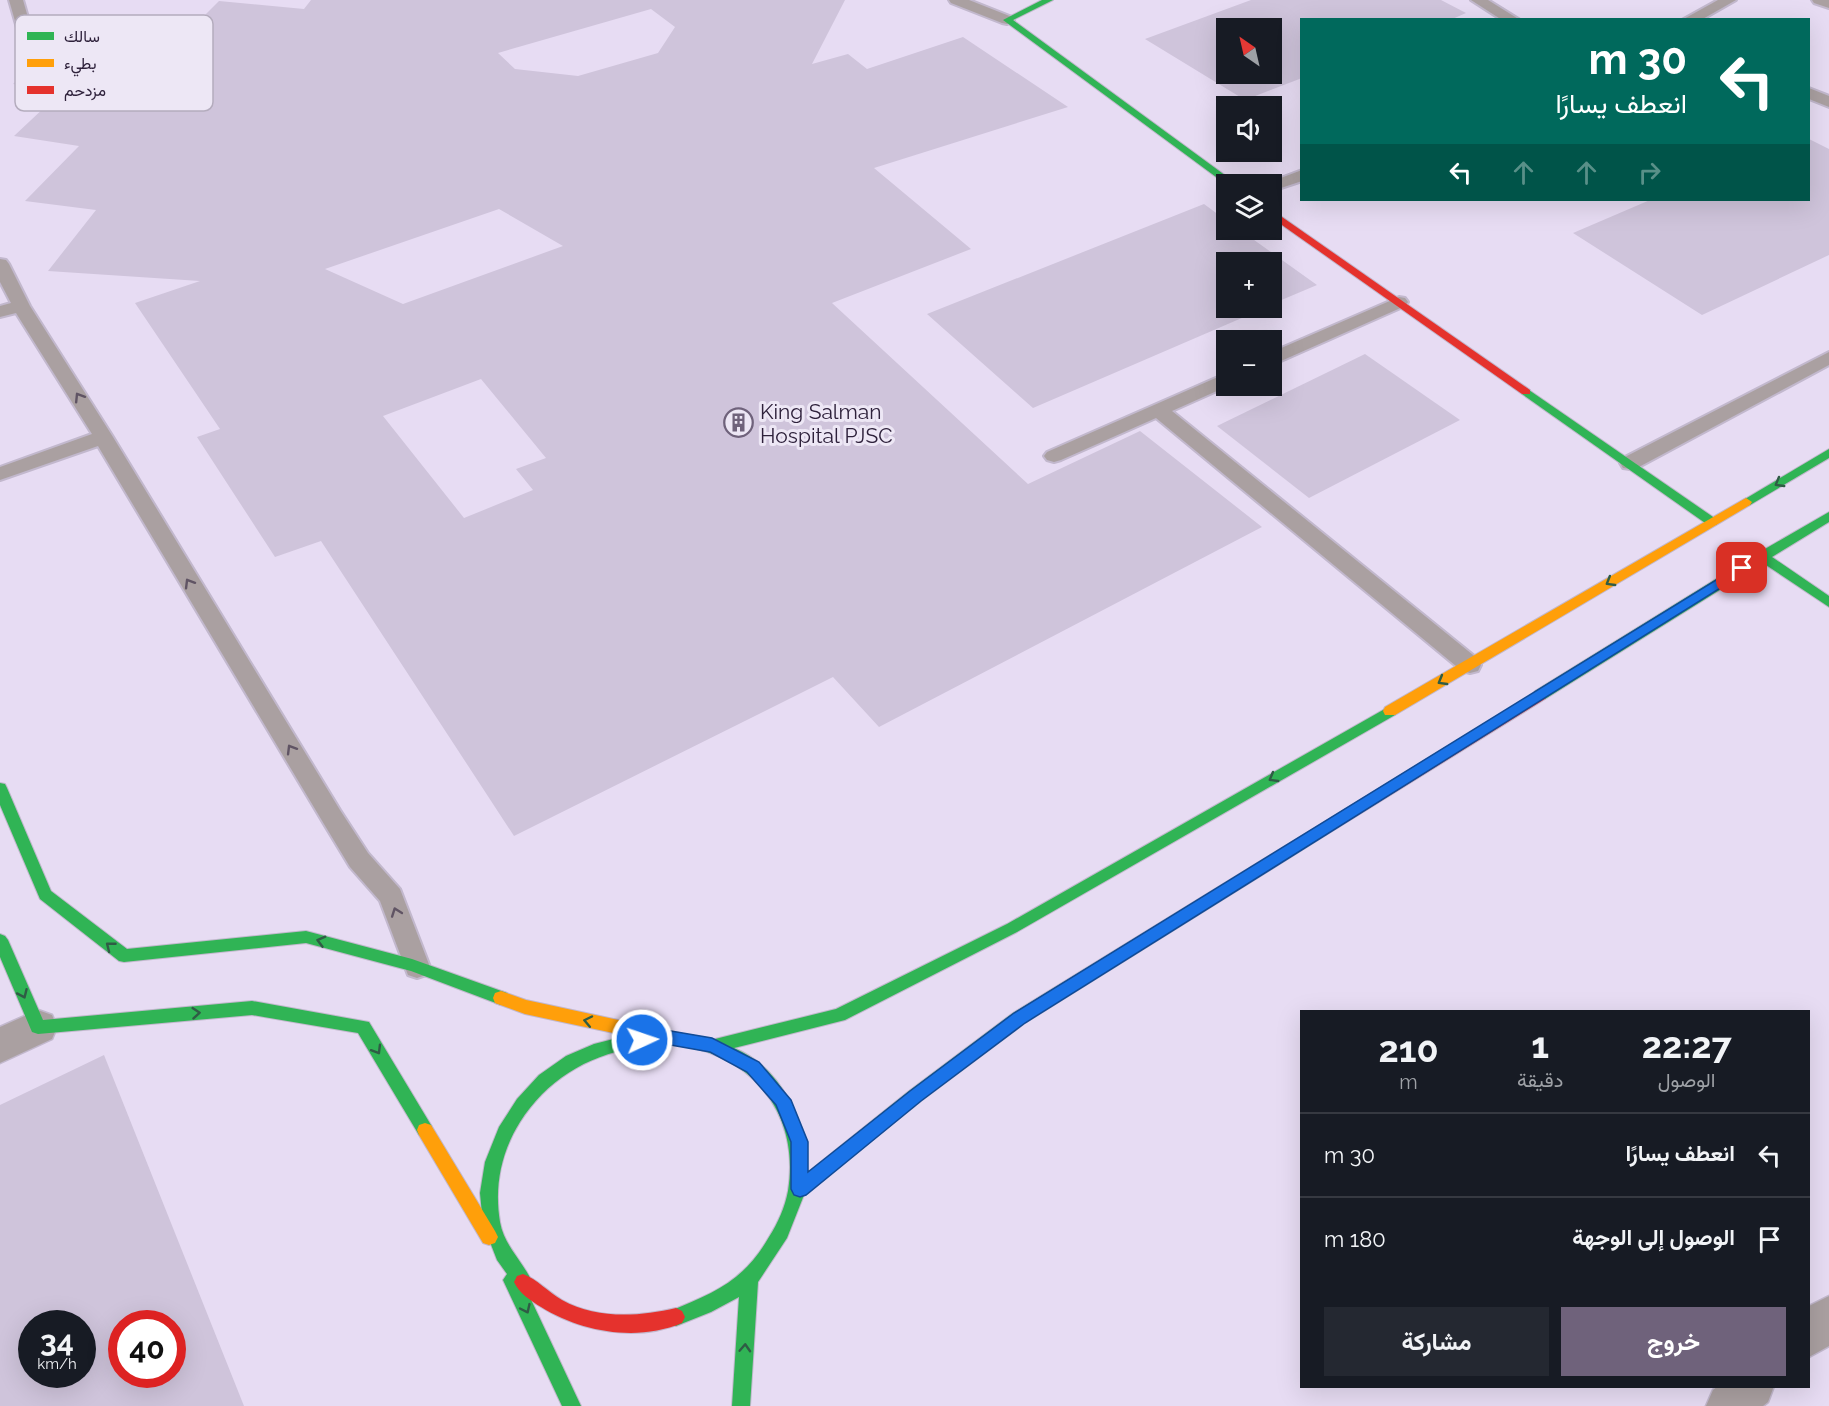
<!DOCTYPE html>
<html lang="ar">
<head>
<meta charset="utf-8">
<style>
	:root { --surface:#171b24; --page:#242831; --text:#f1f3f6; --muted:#9ea1a6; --line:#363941; --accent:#6f627b }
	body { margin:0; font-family:Raleway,Vazirmatn,sans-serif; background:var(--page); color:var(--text); direction:rtl; height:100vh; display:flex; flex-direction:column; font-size:22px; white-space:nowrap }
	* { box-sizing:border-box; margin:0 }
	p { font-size:20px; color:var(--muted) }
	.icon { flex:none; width:33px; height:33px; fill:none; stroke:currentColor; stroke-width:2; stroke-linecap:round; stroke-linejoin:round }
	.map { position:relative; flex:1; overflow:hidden; direction:ltr }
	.sheet { position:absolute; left:1300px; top:1010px; width:510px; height:378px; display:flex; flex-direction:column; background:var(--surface); border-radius:0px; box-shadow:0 6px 24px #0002; direction:rtl }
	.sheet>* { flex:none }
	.top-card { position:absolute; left:1300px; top:18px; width:510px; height:183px; border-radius:0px; box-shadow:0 6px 24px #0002; direction:rtl; background:#00695c; color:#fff; overflow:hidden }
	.needle { width:39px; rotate:326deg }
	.fabs { position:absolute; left:1216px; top:18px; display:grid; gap:12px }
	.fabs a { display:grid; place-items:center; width:66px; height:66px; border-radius:0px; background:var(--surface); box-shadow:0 6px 24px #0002; font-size:30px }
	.speed { position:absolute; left:18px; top:1310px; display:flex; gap:12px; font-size:30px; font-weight:700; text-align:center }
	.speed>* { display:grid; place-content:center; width:78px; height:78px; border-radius:50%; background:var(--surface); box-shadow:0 6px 24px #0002; line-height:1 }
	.speed small { font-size:15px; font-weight:400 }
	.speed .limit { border:9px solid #d22; background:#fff; color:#111 }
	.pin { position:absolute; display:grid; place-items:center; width:51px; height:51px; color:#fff; margin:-26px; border-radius:12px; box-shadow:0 3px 9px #0006 }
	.me { position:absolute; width:66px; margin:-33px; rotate:87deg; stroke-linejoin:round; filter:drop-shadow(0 0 4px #0008) }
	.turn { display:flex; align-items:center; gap:21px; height:126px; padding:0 24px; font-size:27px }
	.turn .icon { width:78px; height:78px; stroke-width:2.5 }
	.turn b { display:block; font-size:42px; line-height:51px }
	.lanes { display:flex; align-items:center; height:57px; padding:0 24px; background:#0003; justify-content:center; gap:30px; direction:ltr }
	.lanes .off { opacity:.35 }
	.eta { display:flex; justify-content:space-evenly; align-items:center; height:102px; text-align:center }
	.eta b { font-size:36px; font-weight:700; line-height:42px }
	.primary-button { display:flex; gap:12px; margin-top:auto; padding:12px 24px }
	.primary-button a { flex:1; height:69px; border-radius:0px; background:var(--accent); color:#fff; font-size:24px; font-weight:700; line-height:69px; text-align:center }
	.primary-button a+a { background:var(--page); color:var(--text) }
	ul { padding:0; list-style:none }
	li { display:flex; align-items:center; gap:18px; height:84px; padding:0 24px; border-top:2px solid var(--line) }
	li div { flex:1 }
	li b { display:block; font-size:22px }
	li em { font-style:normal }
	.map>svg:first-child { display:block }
	.building { fill:#cfc4db; fill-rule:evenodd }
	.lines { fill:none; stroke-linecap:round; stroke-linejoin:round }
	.lane-casing { stroke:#c2b8cd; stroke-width:4 }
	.street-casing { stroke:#c2b8cd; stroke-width:3 }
	.fast-casing { stroke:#c2b8cd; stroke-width:2 }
	.slow-casing { stroke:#c2b8cd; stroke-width:2 }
	.jam-casing { stroke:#c2b8cd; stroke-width:2 }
	.lane { fill:#aaa0a1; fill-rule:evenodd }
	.street { fill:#aaa0a1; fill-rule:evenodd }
	.fast { fill:#30b455; fill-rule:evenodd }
	.slow { fill:#ff9f0a; fill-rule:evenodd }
	.jam { fill:#e5322d; fill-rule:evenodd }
	.oneway { stroke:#605464 }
	.oneway2 { stroke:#2f5c45 }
	.route { fill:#1a73e8; stroke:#114b97; stroke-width:1.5 }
	.labels { text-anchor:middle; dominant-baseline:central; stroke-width:6; stroke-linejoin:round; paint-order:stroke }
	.poi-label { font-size:21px; fill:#2e213b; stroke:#ede7f5; text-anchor:start }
	.key { fill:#ede7f5; stroke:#b4acbd; stroke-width:1.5 }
	.key-label { font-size:16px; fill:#2e213b }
</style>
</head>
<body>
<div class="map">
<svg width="1829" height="1406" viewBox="0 0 1829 1406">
	<rect width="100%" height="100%" fill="#e7dcf3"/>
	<g class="building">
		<path d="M311,0H845L812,64L848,54L867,69L963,37L1068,107L874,168L971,249L832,303L1028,484L1140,431L1262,527L879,727L833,677L514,836L321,541L275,557L197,437L220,429L135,303L200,281L48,271L96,210L25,201L79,146L14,136L63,90L13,84L68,31L122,33L143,17L200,20L219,1L304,9ZM651,9L675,27L658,53L578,76L515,69L498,53ZM499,209L563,246L403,304L325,269ZM481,379L546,458L516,469L533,490L464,518L383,416Z"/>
		<path d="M1251,0H1441L1466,13L1450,20H1302V78L1245,100L1145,39ZM1227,28H1272V74H1227Z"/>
		<polygon points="1809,139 1829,149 1829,255 1702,315 1573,233 1650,200 1809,200"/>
		<polygon points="1204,204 1227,221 1227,230 1240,230 1317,285 1272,304 1272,262 1227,262 1227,308 1265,308 1033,408 927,314"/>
		<polygon points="1365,354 1460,420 1309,498 1217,426"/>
		<path d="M104,1055L244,1406H0V1105ZM32,1323H82V1374H32ZM122,1323H172V1374H122Z"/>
	</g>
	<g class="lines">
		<defs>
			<g id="lane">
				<polygon points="9,0 23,0 31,28 29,31 24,32 17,28"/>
				<polygon points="949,0 969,0 1012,17 1014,20 1007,24 1002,23 951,3"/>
				<polygon points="1471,0 1488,0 1520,20 1502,20"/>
				<polygon points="1718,0 1736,0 1701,20 1682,20"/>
				<polygon points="1812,0 1829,0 1829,8 1814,3"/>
				<polygon points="1809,88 1829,96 1829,107 1809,99"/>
				<polygon points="1302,170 1302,181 1272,191 1272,184 1265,184"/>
				<polygon points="0,259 6,260 9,264 30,306 113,437 340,810 368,853 400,889 430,967 426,975 417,978 408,975 380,901 350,867 324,824 98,446 0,480 0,467 92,434 16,313 0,317 0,306 11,303 0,282"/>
				<polygon points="1399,297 1405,298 1408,302 1405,306 1272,365 1272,352"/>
				<polygon points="1829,352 1829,365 1637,468 1630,469 1623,468 1620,463 1623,458"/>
				<polygon points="1227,373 1228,386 1172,411 1478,659 1481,665 1478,671 1470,673 1462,671 1156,418 1061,460 1054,462 1047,460 1044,456 1047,452"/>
			</g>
			<g id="street">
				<polygon points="38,1010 52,1015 57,1027 52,1039 0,1063 0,1027"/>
				<polygon points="1829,1296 1829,1346 1809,1357 1809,1306"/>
				<polygon points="1718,1386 1774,1386 1768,1402 1763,1406 1706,1406 1713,1390"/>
			</g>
			<g id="fast">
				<polygon points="1042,0 1053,0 1013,20 1237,184 1227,185 1003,20"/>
				<polygon points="1526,388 1716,519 1718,522 1716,525 1708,525 1522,394 1522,390"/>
				<polygon points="1829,449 1829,458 1750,505 1746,506 1740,502"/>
				<polygon points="1829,512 1829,522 1772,557 1829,596 1829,607 1763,563 1545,699 1535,699 1533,695 1535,691 1758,553"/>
				<path d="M1390,706L1395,707L1397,711L1395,715L1017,932L845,1020L734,1048C782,1068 807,1123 807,1173L909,1091L1013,1013L1316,827H1326L1328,831L1326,835L1025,1023L921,1101L804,1195L787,1238L758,1282L750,1406H732L739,1297L711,1312L676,1326L670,1323L667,1317L670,1311C714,1293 744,1281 769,1237C778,1223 785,1207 788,1191C801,1109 747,1049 666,1044C656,1043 644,1047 634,1048C586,1056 546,1081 520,1122C501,1152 494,1187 500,1222C504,1246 523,1261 532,1282L529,1288L526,1289L581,1406H562L503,1280L507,1274L497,1260L483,1224L480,1193L485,1162L499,1127L517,1099L539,1075L566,1056L594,1044L629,1035L665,1030L711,1040L836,1009L1007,924Z"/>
				<polygon points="0,783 5,784 7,788 51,891 127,949 306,931 412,959 507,993 509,998 507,1003 501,1005 411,971 306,943 124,962 119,961 40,899 0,805"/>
				<polygon points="0,934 5,936 8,940 43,1020 252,1001 369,1022 431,1125 433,1130 431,1135 425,1137 419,1135 358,1033 252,1015 38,1034 32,1032 0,957"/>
			</g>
			<g id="slow">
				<polygon points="1746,498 1752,502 1750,505 1395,715 1385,715 1383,711 1385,707"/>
				<polygon points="501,991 526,1000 646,1026 652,1028 654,1033 652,1038 646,1040 525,1014 495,1003 493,998 495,993"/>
				<polygon points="425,1123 431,1125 495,1231 498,1237 495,1243 489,1245 483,1243 419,1135 417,1130 419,1125"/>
			</g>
			<g id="jam">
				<polygon points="1272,210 1530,390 1530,394 1522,394 1272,218"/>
				<polygon points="1540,690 1547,695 1545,699 1326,835 1316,835 1314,831 1316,827"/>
				<path d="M523,1274C537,1279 548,1292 562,1300C596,1319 638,1317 676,1308L682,1311L685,1317L682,1323C637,1342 581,1332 541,1307C531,1301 519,1293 514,1282L517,1276Z"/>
			</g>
		</defs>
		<use href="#lane" class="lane-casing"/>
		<use href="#street" class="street-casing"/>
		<use href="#fast" class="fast-casing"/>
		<use href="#slow" class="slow-casing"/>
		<use href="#jam" class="jam-casing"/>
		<use href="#lane" class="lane"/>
		<use href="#street" class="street"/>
		<use href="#fast" class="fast"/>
		<use href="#slow" class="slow"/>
		<use href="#jam" class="jam"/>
	</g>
	<defs><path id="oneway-chevron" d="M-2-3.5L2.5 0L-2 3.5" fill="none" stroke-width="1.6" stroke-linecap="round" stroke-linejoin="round" transform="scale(1.5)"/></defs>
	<g class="oneway">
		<use href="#oneway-chevron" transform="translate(79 397) rotate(-122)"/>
		<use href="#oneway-chevron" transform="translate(189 583) rotate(-121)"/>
		<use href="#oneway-chevron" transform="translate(291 749) rotate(-121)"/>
		<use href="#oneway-chevron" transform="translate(396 912) rotate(-110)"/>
	</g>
	<g class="oneway2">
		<use href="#oneway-chevron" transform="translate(1779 483) rotate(150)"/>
		<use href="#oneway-chevron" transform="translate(1610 582) rotate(149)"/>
		<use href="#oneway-chevron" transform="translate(1442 681) rotate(150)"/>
		<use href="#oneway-chevron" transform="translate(1273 778) rotate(150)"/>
		<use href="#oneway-chevron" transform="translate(321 941) rotate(-165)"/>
		<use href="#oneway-chevron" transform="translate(110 946) rotate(-142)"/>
		<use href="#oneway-chevron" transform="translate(23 994) rotate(66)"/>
		<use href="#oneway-chevron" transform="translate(196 1013) rotate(-5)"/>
		<use href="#oneway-chevron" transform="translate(588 1021) rotate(-168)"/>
		<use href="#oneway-chevron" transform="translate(377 1050) rotate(59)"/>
		<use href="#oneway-chevron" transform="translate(526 1309) rotate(65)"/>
		<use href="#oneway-chevron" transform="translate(745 1348) rotate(-87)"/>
	</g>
	<polygon class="route" points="1742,564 1746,565 1748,568 1746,572 1025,1023 921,1101 806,1195 800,1197 794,1195 791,1189 791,1142 776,1105 747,1072 710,1052 665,1044 642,1047 637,1045 634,1040 637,1035 665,1030 712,1038 759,1062 791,1100 808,1142 808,1172 910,1091 1014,1013"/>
	<defs>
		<symbol id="building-ring" viewBox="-11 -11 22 22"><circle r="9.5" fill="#ede7f5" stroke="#6f627b" stroke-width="1.5"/><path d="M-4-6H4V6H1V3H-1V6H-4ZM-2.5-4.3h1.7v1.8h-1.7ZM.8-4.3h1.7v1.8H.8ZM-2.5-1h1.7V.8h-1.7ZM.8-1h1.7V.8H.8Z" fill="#6f627b"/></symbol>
	</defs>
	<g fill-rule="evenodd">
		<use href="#building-ring" x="722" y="406" width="33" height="33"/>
	</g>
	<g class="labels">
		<g class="poi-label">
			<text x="760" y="411">King Salman<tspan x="760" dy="24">Hospital PJSC</tspan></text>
		</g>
	</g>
	<rect x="15" y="15" width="198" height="96" rx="9" class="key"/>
	<rect x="27" y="32" width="27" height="8" fill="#30b455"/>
	<rect x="27" y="59" width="27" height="8" fill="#ff9f0a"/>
	<rect x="27" y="86" width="27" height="8" fill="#e5322d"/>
	<g class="key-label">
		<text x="64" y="42">سالك</text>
		<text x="64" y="69">بطيء</text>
		<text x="64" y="96">مزدحم</text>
	</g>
</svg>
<div class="fabs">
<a><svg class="needle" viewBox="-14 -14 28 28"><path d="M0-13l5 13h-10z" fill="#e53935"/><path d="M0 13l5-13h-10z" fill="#9ea1a6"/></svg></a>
<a><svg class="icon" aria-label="sound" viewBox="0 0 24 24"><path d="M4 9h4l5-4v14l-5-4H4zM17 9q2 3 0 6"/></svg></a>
<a><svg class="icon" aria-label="layers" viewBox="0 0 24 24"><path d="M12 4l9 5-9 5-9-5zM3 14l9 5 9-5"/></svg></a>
<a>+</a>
<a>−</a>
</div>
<div class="speed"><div>34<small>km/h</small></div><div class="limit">40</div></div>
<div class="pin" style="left:1742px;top:568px;background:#d93025"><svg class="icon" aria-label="arrive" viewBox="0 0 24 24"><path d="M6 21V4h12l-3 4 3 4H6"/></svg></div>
<svg class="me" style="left:642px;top:1040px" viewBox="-20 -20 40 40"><circle r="17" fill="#1a73e8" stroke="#fff" stroke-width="3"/><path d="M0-11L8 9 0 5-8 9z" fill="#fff"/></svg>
<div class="top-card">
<div class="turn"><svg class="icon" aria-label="left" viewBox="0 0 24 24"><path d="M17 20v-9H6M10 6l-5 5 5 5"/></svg><div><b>30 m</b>انعطف يسارًا</div></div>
<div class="lanes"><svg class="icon" aria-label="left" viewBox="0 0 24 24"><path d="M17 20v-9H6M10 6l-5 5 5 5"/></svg><svg class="icon off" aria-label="ahead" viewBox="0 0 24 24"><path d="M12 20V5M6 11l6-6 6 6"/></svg><svg class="icon off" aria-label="ahead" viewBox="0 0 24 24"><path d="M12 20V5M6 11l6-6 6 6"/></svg><svg class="icon off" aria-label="right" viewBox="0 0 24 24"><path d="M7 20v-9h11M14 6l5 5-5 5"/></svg></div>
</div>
<section class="sheet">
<div class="eta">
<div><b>22:27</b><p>الوصول</p></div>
<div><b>1</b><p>دقيقة</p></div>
<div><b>210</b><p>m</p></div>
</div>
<ul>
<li><svg class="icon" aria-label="left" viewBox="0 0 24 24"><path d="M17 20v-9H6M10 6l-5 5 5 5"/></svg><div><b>انعطف يسارًا</b></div><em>30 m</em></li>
<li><svg class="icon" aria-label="arrive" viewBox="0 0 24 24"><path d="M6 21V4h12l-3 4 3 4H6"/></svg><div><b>الوصول إلى الوجهة</b></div><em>180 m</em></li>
</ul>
<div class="primary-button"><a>خروج</a><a>مشاركة</a></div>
</section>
</div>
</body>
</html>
